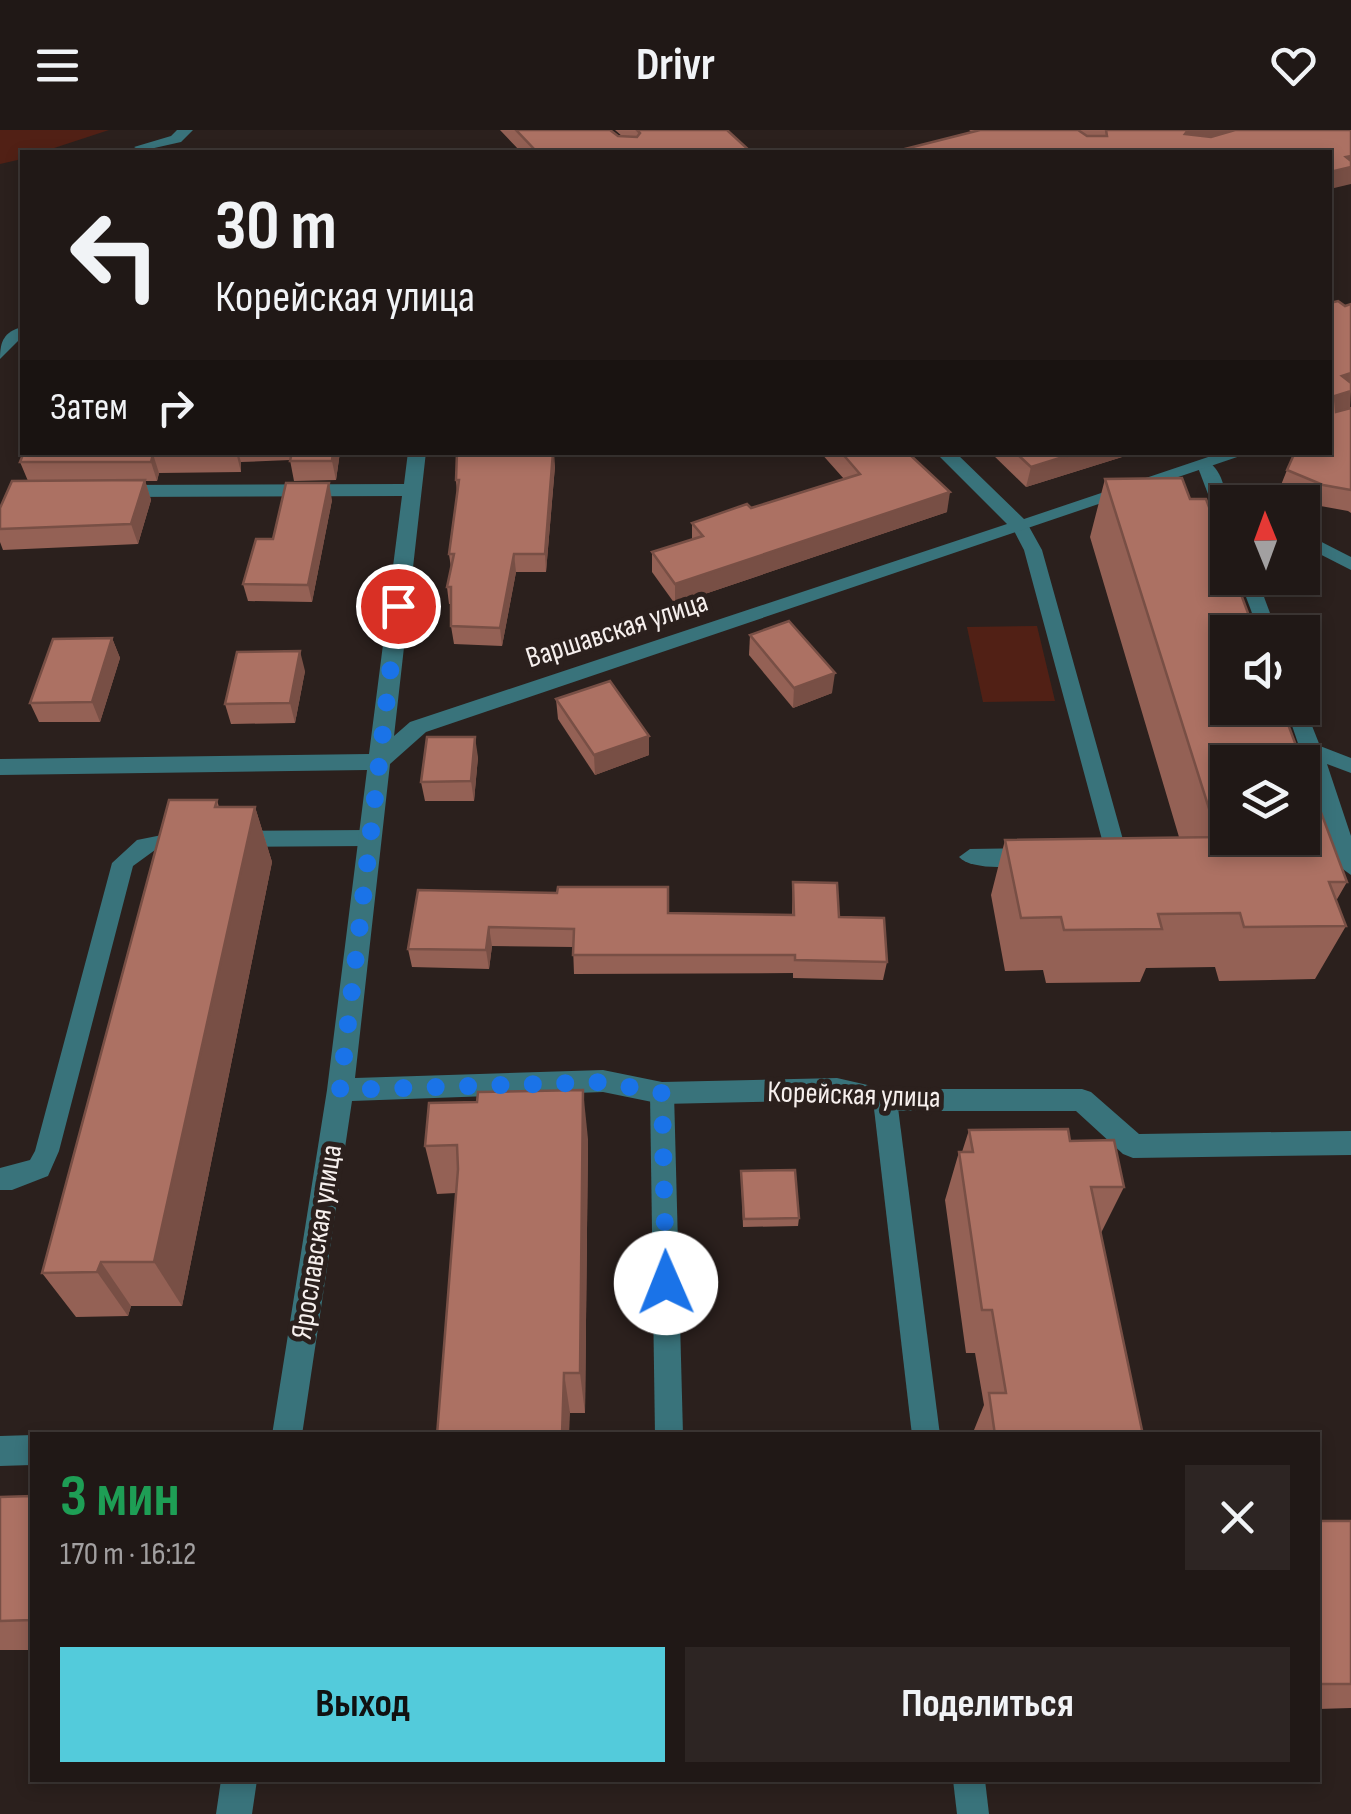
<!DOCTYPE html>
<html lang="ru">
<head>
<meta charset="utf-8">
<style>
	:root { --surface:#201816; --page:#2d2523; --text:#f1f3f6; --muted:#a2a0a1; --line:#3d3735; --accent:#53cbdb }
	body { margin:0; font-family:"Sofia Sans Condensed",sans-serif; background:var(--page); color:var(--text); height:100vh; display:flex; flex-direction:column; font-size:38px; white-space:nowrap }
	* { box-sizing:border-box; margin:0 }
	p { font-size:32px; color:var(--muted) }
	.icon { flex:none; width:55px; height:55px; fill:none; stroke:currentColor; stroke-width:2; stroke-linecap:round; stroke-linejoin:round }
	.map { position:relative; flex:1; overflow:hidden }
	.details { position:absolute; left:30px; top:1302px; width:1290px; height:350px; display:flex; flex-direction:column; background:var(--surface); border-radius:0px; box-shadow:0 5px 15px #0003,0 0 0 2px var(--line) }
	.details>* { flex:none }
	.guide { position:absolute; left:20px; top:20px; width:1312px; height:305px; border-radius:0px; box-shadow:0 5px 15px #0003,0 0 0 2px var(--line); background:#201816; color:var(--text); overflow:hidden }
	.needle { width:65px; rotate:359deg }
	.tools { position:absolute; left:1210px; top:355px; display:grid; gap:20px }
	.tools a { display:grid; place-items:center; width:110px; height:110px; border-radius:0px; background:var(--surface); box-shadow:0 5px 15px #0003,0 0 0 2px var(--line); font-size:50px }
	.pin { position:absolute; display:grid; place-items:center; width:85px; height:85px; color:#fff; margin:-42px; border:5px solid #fff; border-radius:50%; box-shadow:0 2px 10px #0007 }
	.me { position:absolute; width:110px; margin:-55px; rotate:359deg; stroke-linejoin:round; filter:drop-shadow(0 0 8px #0008) }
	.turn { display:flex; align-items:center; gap:35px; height:210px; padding:0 30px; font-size:45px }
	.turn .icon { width:130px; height:130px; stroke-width:2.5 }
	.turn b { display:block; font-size:70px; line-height:85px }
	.then { display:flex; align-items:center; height:95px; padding:0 30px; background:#0003; gap:20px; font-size:38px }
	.round { display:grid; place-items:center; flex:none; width:105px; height:105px; border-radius:0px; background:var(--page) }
	.summary { display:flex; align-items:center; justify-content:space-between; height:170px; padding:0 30px }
	h1 { font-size:60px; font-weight:700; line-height:75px; color:#1e9e55 }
	.cta { display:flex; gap:20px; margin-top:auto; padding:20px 30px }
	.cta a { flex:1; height:115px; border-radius:0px; background:var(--accent); color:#111; font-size:40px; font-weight:700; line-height:115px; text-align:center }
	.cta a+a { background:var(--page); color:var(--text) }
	header { display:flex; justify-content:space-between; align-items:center; height:130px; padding:0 30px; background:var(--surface); font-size:45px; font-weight:700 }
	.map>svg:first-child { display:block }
	.green { fill:#512015 }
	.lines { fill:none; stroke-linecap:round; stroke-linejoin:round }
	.lane { fill:#39737b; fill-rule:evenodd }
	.street { fill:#39737b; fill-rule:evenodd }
	.wall { fill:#946155 }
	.shaded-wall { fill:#784f45 }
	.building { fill:#ac7163; stroke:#784f45; stroke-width:2.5; fill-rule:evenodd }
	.route { stroke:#1a73e8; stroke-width:18; stroke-dasharray:0 32.4 }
	.labels { text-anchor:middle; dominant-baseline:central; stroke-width:10; stroke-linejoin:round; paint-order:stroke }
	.street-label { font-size:30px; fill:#f6efed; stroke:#2b201d }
</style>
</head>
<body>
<header><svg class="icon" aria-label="menu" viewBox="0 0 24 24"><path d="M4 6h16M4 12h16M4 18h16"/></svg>Drivr<svg class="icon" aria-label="heart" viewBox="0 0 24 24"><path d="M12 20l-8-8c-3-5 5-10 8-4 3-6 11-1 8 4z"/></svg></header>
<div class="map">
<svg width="1351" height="1684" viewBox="0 0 1351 1684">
	<rect width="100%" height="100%" fill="#2b201d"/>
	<g class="green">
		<polygon points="0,0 109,0 42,22 22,22 22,29 0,34"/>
		<polygon points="1037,496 1055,571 983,572 967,497"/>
	</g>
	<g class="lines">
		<g class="lane">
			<path d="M22,197V207L0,229C0,211 4,202 22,197Z"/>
			<path d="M1205,330C1227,340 1228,377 1228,398L1219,393L1197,335Z"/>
			<polygon points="1021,392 1027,393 1042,420 1127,724 1123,730 1101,733 1090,725 1094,719 1104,717 1024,420 1012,397"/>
			<polygon points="1302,402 1351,427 1351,440 1302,415"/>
			<polygon points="1239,448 1257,448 1277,502 1259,502"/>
			<polygon points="1303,573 1320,616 1351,628 1351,643 1327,634 1351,706 1351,745 1340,737 1286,578 1302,578"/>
			<polygon points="368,700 378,708 368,716 234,717 224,709 234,701"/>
			<polygon points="177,702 194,704 198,710 194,716 155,720 133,736 59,1021 48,1046 12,1060 0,1060 0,1038 30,1030 35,1021 112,733 137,710"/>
			<path d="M1029,718L1040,726C1028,740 971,741 959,727L970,719Z"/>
			<polygon points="662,953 670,956 674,963 683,1305 655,1305 650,963 654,956"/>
			<polygon points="885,960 893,963 897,970 940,1305 912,1305 873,970 877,963"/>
			<polygon points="953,1650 985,1650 989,1684 957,1684"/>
		</g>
		<g class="street">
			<polygon points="177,0 193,0 181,12 141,21 134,17 171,6"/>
			<polygon points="408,322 426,322 394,606 410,592 1007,394 935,322 955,322 1024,389 1223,322 1252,322 426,602 390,634 355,948 603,940 662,952 837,948 885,959 1082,959 1091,962 1139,1004 1351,1001 1351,1025 1133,1028 1123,1024 1076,981 885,981 837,970 662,974 603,962 352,971 302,1305 272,1305 327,960 367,640 0,645 0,629 369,624 402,366 118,367 109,361 118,355 404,354"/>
			<polygon points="33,1305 32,1335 0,1336 0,1306"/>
			<polygon points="221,1650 257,1650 252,1684 216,1684"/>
		</g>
	</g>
	<g class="wall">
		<polygon points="500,0 610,0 618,6 623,7 615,0 727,0 751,22 521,22"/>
		<polygon points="969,0 1351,0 1351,54 972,2"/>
		<polygon points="1351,278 1351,383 1348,381 1315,375 1279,360 1287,340"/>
		<polygon points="24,322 340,322 336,350 294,351 290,330 241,332 241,342 159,343 157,351 145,351 151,370 138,414 3,420 0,412 0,378 28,351 20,332"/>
		<polygon points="820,322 907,322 947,382 675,474 652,442 652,422 692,409 692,393 751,378 844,349"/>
		<polygon points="990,322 1138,322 1026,357"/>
		<polygon points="555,336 546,442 516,442 502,516 454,514 451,496 451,474 449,474 447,457 451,438 449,424 457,364 456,350"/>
		<polygon points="1105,349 1347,752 1336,771 1346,796 1315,849 1219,851 1215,837 1146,838 1140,852 1046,853 1043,840 1005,841 991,765 1005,710 1179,707 1090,407"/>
		<polygon points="332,370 312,472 248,471 243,454 273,409"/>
		<polygon points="750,505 832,563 793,578 749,525"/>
		<polygon points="112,508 120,528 100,592 39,592 30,573"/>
		<polygon points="305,541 295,593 231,594 225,574"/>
		<polygon points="556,569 649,625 595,645 558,589"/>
		<polygon points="478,627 474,671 425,671 421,652"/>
		<polygon points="217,670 219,677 255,677 272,732 182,1176 131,1176 128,1186 76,1187 42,1143"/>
		<polygon points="793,752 839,787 887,832 883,850 793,848 793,843 574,844 573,817 492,816 489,839 412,837 408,819 418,760 668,783 792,785"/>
		<polygon points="969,1000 1070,1011 1124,1057 1101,1103 1143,1305 972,1305 984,1275 975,1223 966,1223 945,1070 959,1022 962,1022"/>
		<polygon points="588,1009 585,1283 570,1283 456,1063 437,1064 425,1016"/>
		<polygon points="741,1041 799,1088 798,1096 743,1097"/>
		<polygon points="32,1366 32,1520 0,1520 0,1367"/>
		<polygon points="1318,1391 1351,1391 1351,1578 1318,1579"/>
	</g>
	<g class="shaded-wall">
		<polygon points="1188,0 1242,0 1180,22"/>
		<polygon points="1351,26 1351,54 1330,59 1330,42 1346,27"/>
		<polygon points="1351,243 1351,261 1342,246"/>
		<polygon points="1351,261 1350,278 1330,285 1335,266"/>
		<polygon points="236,322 238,322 241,332 241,342"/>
		<polygon points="333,322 340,322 336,350 332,331"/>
		<polygon points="554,322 555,336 546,442 545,424"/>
		<polygon points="1079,322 1138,322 1026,357 1031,337"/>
		<polygon points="153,324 159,343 157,351 151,332"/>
		<polygon points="145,350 151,370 138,414 131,394"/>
		<polygon points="329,353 332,370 312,472 308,455"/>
		<polygon points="950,362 947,382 675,474 675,454"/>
		<polygon points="514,424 516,442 502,516 500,498"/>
		<polygon points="112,508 120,528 100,592 92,572"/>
		<polygon points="300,521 305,541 295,593 290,573"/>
		<polygon points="835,543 832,563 793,578 794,558"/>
		<polygon points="649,606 649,625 595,645 594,625"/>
		<polygon points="475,607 478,627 474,671 471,651"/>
		<polygon points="255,677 272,732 182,1176 154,1132"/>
		<polygon points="489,797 492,816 489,839 486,820"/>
		<polygon points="583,960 588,1009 585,1283 580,1243"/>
		<polygon points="101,1132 131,1176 128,1186 97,1142"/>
		<polygon points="564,1243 570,1283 569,1305 562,1305"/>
	</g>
	<g class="building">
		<polygon points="516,0 610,0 618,6 637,7 640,3 637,0 727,0 751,22 537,22"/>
		<polygon points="980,0 1078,0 1087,6 1107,6 1106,0 1188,0 1185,4 1211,7 1235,0 1351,0 1351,26 1346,27 1351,31 1351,37 1330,42 1330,22 893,22"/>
		<polygon points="1338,171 1345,176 1351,174 1351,243 1342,246 1351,253 1351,261 1335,266 1336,282 1351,278 1351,360 1323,355 1287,340 1295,322 1330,322 1330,173"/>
		<polygon points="24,322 236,322 236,323 153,324 151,332 20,332"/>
		<polygon points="292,322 333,322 332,331 290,331"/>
		<polygon points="457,322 553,322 545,424 514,424 500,498 451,496 451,457 447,457 454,424 449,424 459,350 456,350"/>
		<polygon points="841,322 907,322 950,362 675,454 652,422 703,406 692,393 747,374 751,378 860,344"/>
		<polygon points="1015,322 1079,322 1031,337"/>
		<path d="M1182,348L1190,369H1206L1228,428V448H1235L1255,502H1228V578H1282L1347,752H1329L1346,796L1244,797L1240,783L1158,784L1162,799L1064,800L1061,787L1021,788L1005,710L1218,707L1105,349ZM1228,632H1302V708H1228Z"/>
		<polygon points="145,350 131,394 0,399 0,378 12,351"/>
		<polygon points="286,353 329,353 308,455 243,454 256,409 273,409"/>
		<polygon points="789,491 835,543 794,558 750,505"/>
		<polygon points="112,508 92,572 30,573 53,509"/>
		<polygon points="300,521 290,573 225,574 237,522"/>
		<polygon points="610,551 649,606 594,625 556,569"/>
		<polygon points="427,607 475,607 471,651 421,652"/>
		<polygon points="169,670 217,670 215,677 255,677 154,1132 101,1132 97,1142 42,1143"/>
		<polygon points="793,752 837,753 839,787 884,788 887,832 795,830 795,825 573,825 574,799 489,797 486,820 408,819 418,760 557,763 558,757 668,757 668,783 794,785"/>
		<polygon points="583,960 580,1243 564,1243 562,1305 437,1305 458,1039 457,1015 425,1016 429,973 477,972 478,962"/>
		<polygon points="1068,999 1070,1011 1114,1010 1124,1057 1091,1057 1143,1305 995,1305 989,1263 1006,1263 992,1180 982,1180 959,1022 973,1022 969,1000"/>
		<polygon points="795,1040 799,1088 744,1089 741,1041"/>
		<polygon points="32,1366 32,1490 0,1491 0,1367"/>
		<rect x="1318" y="1391" width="33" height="163"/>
	</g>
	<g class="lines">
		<polyline class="route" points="398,476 340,960 603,952 662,963 666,1153"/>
	</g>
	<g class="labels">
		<g class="street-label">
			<text transform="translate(617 500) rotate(-18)">Варшавская улица</text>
			<text transform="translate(854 965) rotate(2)">Корейская улица</text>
			<text transform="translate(317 1112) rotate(-81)">Ярославская улица</text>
		</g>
	</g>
</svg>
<div class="tools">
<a><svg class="needle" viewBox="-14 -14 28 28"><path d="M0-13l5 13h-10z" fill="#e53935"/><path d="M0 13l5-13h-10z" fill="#a2a0a1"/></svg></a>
<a><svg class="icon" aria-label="sound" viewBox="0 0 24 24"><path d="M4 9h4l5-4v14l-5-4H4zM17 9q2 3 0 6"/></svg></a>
<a><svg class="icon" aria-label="layers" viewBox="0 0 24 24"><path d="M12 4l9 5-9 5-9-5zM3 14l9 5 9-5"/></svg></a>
</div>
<div class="pin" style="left:398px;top:476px;background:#d93025"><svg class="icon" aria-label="arrive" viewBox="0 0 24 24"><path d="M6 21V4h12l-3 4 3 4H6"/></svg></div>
<svg class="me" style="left:666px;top:1153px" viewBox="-20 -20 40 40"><circle r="19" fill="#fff"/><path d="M0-13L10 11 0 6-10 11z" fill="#1a73e8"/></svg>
<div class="guide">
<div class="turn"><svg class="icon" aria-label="left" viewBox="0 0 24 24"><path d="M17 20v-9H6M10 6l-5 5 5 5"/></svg><div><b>30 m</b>Корейская улица</div></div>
<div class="then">Затем<svg class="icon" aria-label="right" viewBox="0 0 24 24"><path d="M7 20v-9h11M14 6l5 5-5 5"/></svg></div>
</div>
<section class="details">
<div class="summary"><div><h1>3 мин</h1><p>170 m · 16:12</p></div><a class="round"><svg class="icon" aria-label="close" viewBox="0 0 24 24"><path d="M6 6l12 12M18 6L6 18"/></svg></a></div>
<div class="cta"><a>Выход</a><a>Поделиться</a></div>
</section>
</div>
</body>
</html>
